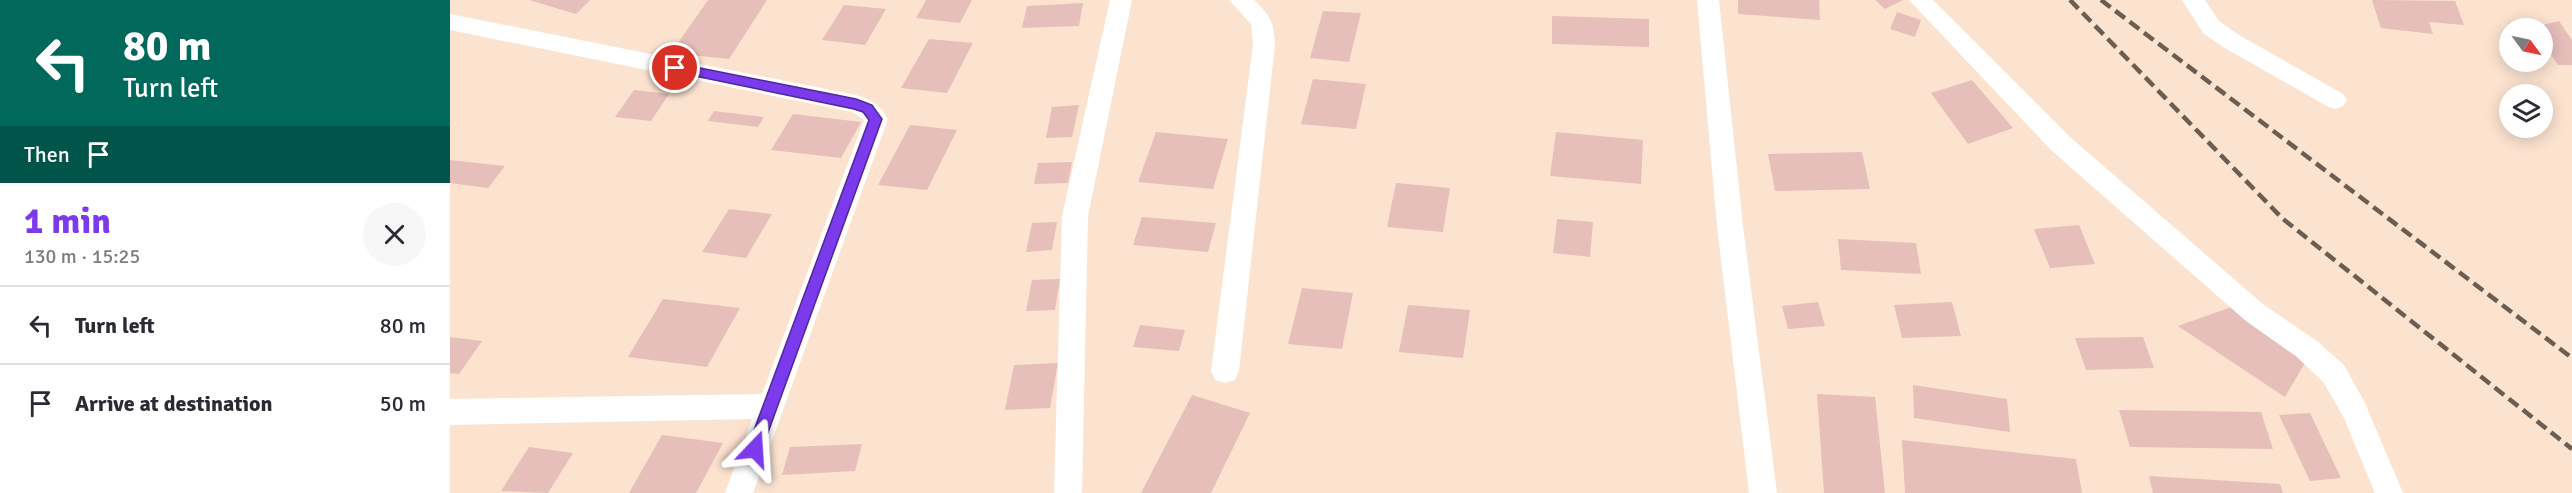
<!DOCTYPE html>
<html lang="en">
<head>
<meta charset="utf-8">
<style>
	:root { --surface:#fff; --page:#f7f7f7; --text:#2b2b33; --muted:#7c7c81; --line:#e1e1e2; --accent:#7c3aed }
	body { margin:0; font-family:Signika,sans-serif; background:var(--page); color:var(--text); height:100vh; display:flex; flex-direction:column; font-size:22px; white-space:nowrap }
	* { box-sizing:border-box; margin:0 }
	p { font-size:20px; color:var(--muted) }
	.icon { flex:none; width:33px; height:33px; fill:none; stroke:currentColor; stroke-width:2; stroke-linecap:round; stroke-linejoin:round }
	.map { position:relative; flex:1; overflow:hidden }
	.side { display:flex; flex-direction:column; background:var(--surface); width:450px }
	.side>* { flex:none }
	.top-card { background:#00695c; color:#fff; overflow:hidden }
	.needle { width:39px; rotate:123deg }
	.fabs { position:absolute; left:2049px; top:18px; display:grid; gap:12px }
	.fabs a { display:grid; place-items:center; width:54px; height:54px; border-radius:50%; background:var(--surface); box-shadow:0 3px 15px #0003; font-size:30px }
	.pin { position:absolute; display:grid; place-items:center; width:51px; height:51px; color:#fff; margin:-26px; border:3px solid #fff; border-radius:50%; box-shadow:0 2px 6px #0007 }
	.me { position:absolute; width:66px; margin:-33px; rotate:20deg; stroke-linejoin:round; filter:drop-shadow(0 0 4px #0008) }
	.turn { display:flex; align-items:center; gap:21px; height:126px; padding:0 24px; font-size:27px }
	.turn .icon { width:78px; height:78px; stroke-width:2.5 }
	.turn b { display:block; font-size:42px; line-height:51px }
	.then { display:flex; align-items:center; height:57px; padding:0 24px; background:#0003; gap:12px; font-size:22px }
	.round { display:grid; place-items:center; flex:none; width:63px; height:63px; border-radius:32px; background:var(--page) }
	.summary { display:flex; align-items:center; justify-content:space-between; height:102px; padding:0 24px }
	h1 { font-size:36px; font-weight:700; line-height:45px; color:var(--accent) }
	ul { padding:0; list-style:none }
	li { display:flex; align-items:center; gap:18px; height:78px; padding:0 24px; border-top:2px solid var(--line) }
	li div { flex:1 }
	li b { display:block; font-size:22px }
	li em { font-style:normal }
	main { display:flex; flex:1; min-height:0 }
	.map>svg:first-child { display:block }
	.building { fill:#e6beba }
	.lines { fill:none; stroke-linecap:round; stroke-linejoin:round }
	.minor { fill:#fff; fill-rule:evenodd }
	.rail { stroke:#6b5d52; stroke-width:4.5; stroke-dasharray:12 6; stroke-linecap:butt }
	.route { fill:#7c3aed; stroke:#51269a; stroke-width:1.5 }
</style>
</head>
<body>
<main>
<section class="side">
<div class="top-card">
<div class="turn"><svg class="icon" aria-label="left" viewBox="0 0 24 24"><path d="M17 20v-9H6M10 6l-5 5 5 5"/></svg><div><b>80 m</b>Turn left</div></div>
<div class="then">Then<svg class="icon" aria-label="arrive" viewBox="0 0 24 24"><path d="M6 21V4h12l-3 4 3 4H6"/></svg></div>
</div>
<div class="summary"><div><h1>1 min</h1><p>130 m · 15:25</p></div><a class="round"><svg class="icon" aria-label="close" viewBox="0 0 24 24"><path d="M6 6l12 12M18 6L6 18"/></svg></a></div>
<ul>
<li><svg class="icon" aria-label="left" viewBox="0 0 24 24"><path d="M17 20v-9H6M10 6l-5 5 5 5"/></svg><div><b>Turn left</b></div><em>80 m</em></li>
<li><svg class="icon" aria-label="arrive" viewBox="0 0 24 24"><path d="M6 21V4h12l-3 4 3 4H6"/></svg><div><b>Arrive at destination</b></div><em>50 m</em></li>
</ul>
</section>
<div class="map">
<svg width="2122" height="493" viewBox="0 0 2122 493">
	<rect width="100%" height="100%" fill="#fce3d0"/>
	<g class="building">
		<polygon points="79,0 140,0 126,14"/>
		<polygon points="258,0 317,0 279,59 221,53"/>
		<polygon points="476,0 522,0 510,23 466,18"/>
		<polygon points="1288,0 1369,0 1370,20 1288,14"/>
		<polygon points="1425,0 1453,0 1435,9"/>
		<polygon points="1922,0 2005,1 2014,25 1979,22 1983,34 1931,28"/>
		<polygon points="633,3 629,26 572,28 577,6"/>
		<polygon points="394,5 436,9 415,45 372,40"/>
		<polygon points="873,11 911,13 899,62 860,58"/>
		<polygon points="1447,12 1471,20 1465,37 1440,29"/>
		<polygon points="1102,16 1199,19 1199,47 1102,44"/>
		<polygon points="2109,21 2122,40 2122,65 2108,65 2092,42 2092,28 2081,28"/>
		<polygon points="479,39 523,43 497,93 451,88"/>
		<polygon points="863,79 916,84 906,129 851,124"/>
		<polygon points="1522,80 1563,128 1518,144 1481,93"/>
		<polygon points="184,90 219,94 201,121 165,117"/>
		<polygon points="629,105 622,137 596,138 602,107"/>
		<polygon points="264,111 314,117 308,127 258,121"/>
		<polygon points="343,114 411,122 391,158 321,150"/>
		<polygon points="460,125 507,130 477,190 428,185"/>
		<polygon points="706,132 778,139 763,189 688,182"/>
		<polygon points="1106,132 1193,140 1191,184 1100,176"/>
		<polygon points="1412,152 1420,189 1325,191 1318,154"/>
		<polygon points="0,160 55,166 38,188 0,183"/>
		<polygon points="622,162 618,183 584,184 588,163"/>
		<polygon points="946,183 1000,188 993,232 937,227"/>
		<polygon points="279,209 322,214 296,258 252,252"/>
		<polygon points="692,217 766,223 758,252 683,245"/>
		<polygon points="1107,219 1143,222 1140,257 1103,253"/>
		<polygon points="607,222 602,250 576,252 582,223"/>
		<polygon points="1629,225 1645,264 1600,268 1584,229"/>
		<polygon points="1388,239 1466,243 1471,274 1391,270"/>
		<polygon points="610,279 605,310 576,311 582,280"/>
		<polygon points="852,288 903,293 892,349 838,344"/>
		<polygon points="213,299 290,308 257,367 178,357"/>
		<polygon points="1368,302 1375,326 1338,329 1332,306"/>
		<polygon points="1502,302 1511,336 1452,338 1444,305"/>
		<polygon points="958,305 1020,310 1013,358 949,352"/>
		<polygon points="1784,306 1858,358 1835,397 1728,326"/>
		<polygon points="690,325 735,330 729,351 683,347"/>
		<polygon points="0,337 32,341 9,374 0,373"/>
		<polygon points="1693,337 1704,368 1636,370 1625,338"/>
		<polygon points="608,363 600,408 555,410 564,365"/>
		<polygon points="1463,385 1557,399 1560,432 1464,418"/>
		<polygon points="1367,394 1425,397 1435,493 1374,493"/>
		<polygon points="742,395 800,413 761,493 691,493"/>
		<polygon points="1669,410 1811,412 1823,449 1680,447"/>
		<polygon points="1860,413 1891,478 1860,481 1829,415"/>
		<polygon points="212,435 273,443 246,493 179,493"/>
		<polygon points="1452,440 1626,459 1632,493 1455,493"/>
		<polygon points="412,444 405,471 332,475 340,447"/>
		<polygon points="79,447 123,453 98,493 51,491"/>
		<polygon points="1699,476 1830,484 1833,493 1703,493"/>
	</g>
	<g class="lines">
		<g class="minor">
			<polygon points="660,0 682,0 638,216 632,493 604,493 612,216"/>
			<path d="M779,0H804C821,17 823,20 825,44L789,371L785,380L775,383L765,380L761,371L803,44L801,24Z"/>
			<polygon points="1247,0 1269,0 1293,226 1327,493 1299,493 1267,226"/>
			<polygon points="1459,0 1483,0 1620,137 1814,305 1867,341 1894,365 1915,403 1953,493 1925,493 1894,418 1874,383 1847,357 1796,321 1602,151"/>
			<polygon points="1732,0 1755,0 1769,21 1789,35 1893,94 1897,100 1893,106 1885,109 1877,106 1773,47 1753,33"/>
			<path d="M0,14L406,95C421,100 430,104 438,119L303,493H275L302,419L0,425V399L312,394L414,120L402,112L0,30Z"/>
		</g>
		<g class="rail">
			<polyline points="1620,0 1833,219 2122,449"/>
			<polyline points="1651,0 2122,358"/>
		</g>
	</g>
	<polygon class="route" points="225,63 406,99 422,105 432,119 312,449 310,454 305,456 299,454 297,449 419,120 413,112 404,109 221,71 219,68"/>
</svg>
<div class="fabs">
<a><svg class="needle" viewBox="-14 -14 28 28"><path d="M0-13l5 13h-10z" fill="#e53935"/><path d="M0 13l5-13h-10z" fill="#7c7c81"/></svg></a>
<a><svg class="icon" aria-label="layers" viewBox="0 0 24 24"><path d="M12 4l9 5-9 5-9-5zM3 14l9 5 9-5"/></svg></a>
</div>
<div class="pin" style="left:225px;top:68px;background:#d93025"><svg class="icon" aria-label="arrive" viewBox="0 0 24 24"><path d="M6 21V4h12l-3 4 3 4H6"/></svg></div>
<svg class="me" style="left:305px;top:449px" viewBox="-20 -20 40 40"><path d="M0-17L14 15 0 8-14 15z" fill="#7c3aed" stroke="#fff" stroke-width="4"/></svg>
</div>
</main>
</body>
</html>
